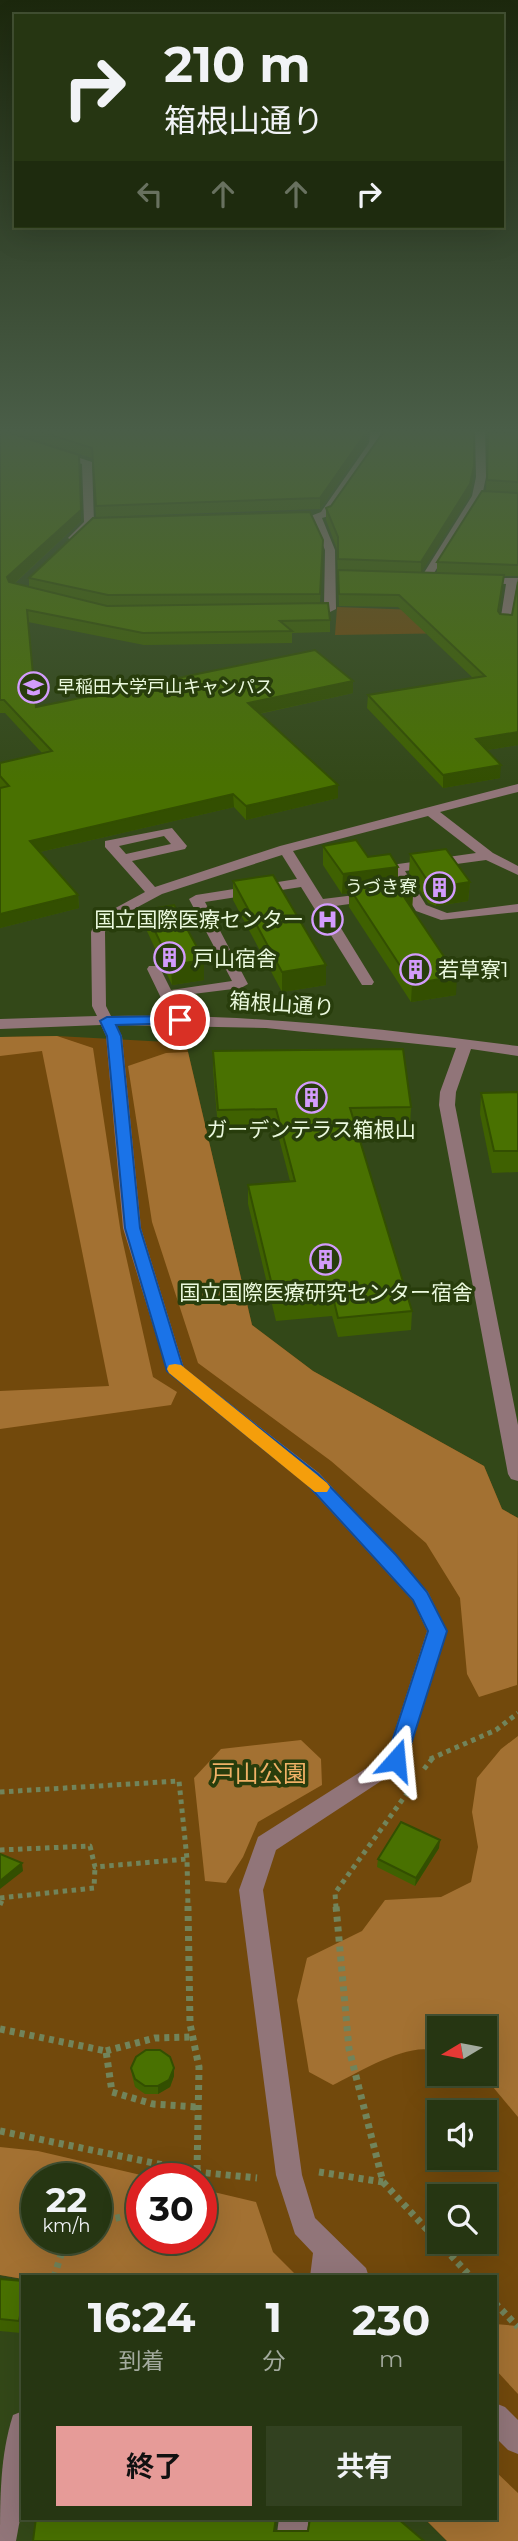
<!DOCTYPE html>
<html lang="ja">
<head>
<meta charset="utf-8">
<style>
	:root { --surface:#263612; --page:#324120; --text:#f1f3f6; --muted:#a4ab9f; --line:#425032; --accent:#e69b98 }
	body { margin:0; font-family:Montserrat,"Noto Sans JP",sans-serif; background:var(--page); color:var(--text); height:100vh; display:flex; flex-direction:column; font-size:26px; white-space:nowrap }
	* { box-sizing:border-box; margin:0 }
	p { font-size:23px; color:var(--muted) }
	.icon { flex:none; width:38px; height:38px; fill:none; stroke:currentColor; stroke-width:2; stroke-linecap:round; stroke-linejoin:round }
	.map { position:relative; flex:1; overflow:hidden }
	.drawer { position:absolute; left:21px; top:2275px; width:476px; height:245px; display:flex; flex-direction:column; background:var(--surface); border-radius:0px; box-shadow:0 7px 28px #0002,0 0 0 2px var(--line) }
	.drawer>* { flex:none }
	.guide { position:absolute; left:14px; top:14px; width:490px; height:214px; border-radius:0px; box-shadow:0 7px 28px #0002,0 0 0 2px var(--line); background:#263612; color:var(--text); overflow:hidden }
	.needle { width:46px; rotate:260deg }
	.fabs { position:absolute; left:427px; top:2016px; display:grid; gap:14px }
	.fabs a { display:grid; place-items:center; width:70px; height:70px; border-radius:0px; background:var(--surface); box-shadow:0 7px 28px #0002,0 0 0 2px var(--line); font-size:35px }
	.speed { position:absolute; left:21px; top:2163px; display:flex; gap:14px; font-size:35px; font-weight:700; text-align:center }
	.speed>* { display:grid; place-content:center; width:91px; height:91px; border-radius:50%; background:var(--surface); box-shadow:0 7px 28px #0002,0 0 0 2px var(--line); line-height:1 }
	.speed small { font-size:18px; font-weight:400 }
	.speed .limit { border:10px solid #d22; background:#fff; color:#111 }
	.pin { position:absolute; display:grid; place-items:center; width:60px; height:60px; color:#fff; margin:-30px; border:4px solid #fff; border-radius:50%; box-shadow:0 2px 7px #0007 }
	.me { position:absolute; width:77px; margin:-38px; rotate:18deg; stroke-linejoin:round; filter:drop-shadow(0 0 5px #0008) }
	.turn { display:flex; align-items:center; gap:24px; height:147px; padding:0 35px; font-size:32px }
	.turn .icon { width:91px; height:91px; stroke-width:2.5 }
	.turn b { display:block; font-size:49px; line-height:60px }
	.lanes { display:flex; align-items:center; height:66px; padding:0 35px; background:#0003; justify-content:center; gap:35px; direction:ltr }
	.lanes .off { opacity:.35 }
	.eta { display:flex; justify-content:space-evenly; align-items:center; height:119px; text-align:center }
	.eta b { font-size:42px; font-weight:700; line-height:49px }
	.primary-button { display:flex; gap:14px; margin-top:auto; padding:14px 35px }
	.primary-button a { flex:1; height:80px; border-radius:0px; background:var(--accent); color:#111; font-size:28px; font-weight:700; line-height:80px; text-align:center }
	.primary-button a+a { background:var(--page); color:var(--text) }
	.map>svg:first-child { display:block }
	.green { fill:#72490c; fill-rule:evenodd }
	.forest { fill:#a37132; fill-rule:evenodd }
	.lines { fill:none; stroke-linecap:round; stroke-linejoin:round }
	.path-far1 { stroke:#71845b; stroke-width:5; stroke-dasharray:4.5 4.5; stroke-linecap:butt }
	.path { stroke:#71845b; stroke-width:7; stroke-dasharray:5 5; stroke-linecap:butt }
	.minor { fill:#917579; fill-rule:evenodd }
	.wall { fill:#3f6101 }
	.shaded-wall { fill:#334f01 }
	.building { fill:#497101; stroke:#334f01; stroke-width:2 }
	.route { fill:#1a73e8; stroke:#114b97; stroke-width:2 }
	.slow { fill:#f59e0b }
	.labels { text-anchor:middle; dominant-baseline:central; stroke-width:7; stroke-linejoin:round; paint-order:stroke }
	.far-poi-label { font-size:18px; fill:#ebf9de; stroke:#283d0c; text-anchor:start }
	.poi-label { font-size:21px; fill:#ebf9de; stroke:#283d0c; text-anchor:start }
	.street-label { font-size:21px; fill:#ebf9de; stroke:#283d0c }
	.near-park-label { font-size:24px; fill:#f0b166; stroke:#283d0c }
</style>
</head>
<body>
<div class="map">
<svg width="518" height="2541" viewBox="0 0 518 2541">
	<rect width="100%" height="100%" fill="#334818"/>
	<g class="green">
		<polygon points="337,607 417,610 462,633 335,635"/>
		<path d="M57,1036L186,1043L252,1325L313,1371L484,1466L502,1509L518,1518V2541H447L424,2518H495V2277L23,2279L0,2275V1037ZM439,2028H485V2074H439ZM439,2112H485V2158H439ZM37,2179H96V2238H37ZM142,2179H201V2238H142ZM439,2196H485V2242H439Z"/>
	</g>
	<g class="forest">
		<polygon points="57,1036 93,1048 121,1234 153,1377 177,1392 171,1405 0,1429 0,1391 109,1386 42,1051 0,1056 0,1037"/>
		<polygon points="188,1052 252,1325 313,1371 484,1466 502,1509 518,1518 517,1685 479,1697 467,1674 460,1598 426,1543 331,1461 198,1363 152,1222 128,1066 166,1053"/>
		<path d="M518,1736V2117L488,2081L475,2074H485V2028H439V2053C414,2038 358,2073 333,2085L309,2072L297,2000L307,1958L362,1931L385,1900L441,1897L471,1882L478,1847L472,1812L477,1778L501,1749Z"/>
		<polygon points="301,1740 321,1759 322,1785 258,1822 243,1857 226,1883 205,1881 194,1778 221,1749"/>
		<path d="M0,2147L38,2151L158,2179H142V2238H201V2189L256,2202L273,2252L298,2277L23,2279L0,2275ZM37,2179H96V2238H37Z"/>
		<polygon points="495,2324 518,2326 518,2394 495,2369"/>
		<polygon points="495,2471 518,2493 518,2541 447,2541 424,2518 495,2518"/>
	</g>
	<g class="lines">
		<g class="path-far1">
			<polyline points="430,1759 496,1730 518,1713"/>
			<polyline points="424,1769 432,1759"/>
			<polyline points="0,1792 179,1781 187,1859 188,1908"/>
			<polyline points="0,1850 90,1846 95,1867 187,1859"/>
			<polyline points="0,1898 94,1888 95,1867"/>
			<polyline points="0,1905 3,1898"/>
			<polyline points="336,1908 335,1893 413,1785"/>
		</g>
		<g class="path">
			<polyline points="188,1906 190,2024 199,2067 197,2172 189,2179"/>
			<polyline points="0,2029 106,2051 112,2092 153,2104 197,2107"/>
			<polyline points="106,2051 155,2038 193,2037"/>
			<polyline points="0,2131 197,2172 257,2178"/>
			<polyline points="319,2172 383,2182 349,2049 336,1906"/>
			<polyline points="383,2182 471,2277"/>
			<polyline points="96,2223 142,2212"/>
			<polyline points="54,2277 64,2245 73,2238"/>
			<polyline points="495,2303 518,2327"/>
		</g>
		<g class="minor">
			<polygon points="371,427 381,427 379,443 329,516 322,518 335,550 336,609 330,612 303,613 303,609 324,606 325,550 312,520 308,517 321,512 369,443"/>
			<polygon points="475,427 485,427 486,477 482,496 429,581 406,580 406,576 422,576 472,496 476,477"/>
			<polygon points="59,451 92,462 94,523 73,541 68,538 84,522 82,464 56,456 54,454"/>
			<polygon points="477,578 518,578 510,625 500,623 506,584 481,583 476,580"/>
			<path d="M518,784V792L440,812L493,853L518,866V875L486,860L405,871L426,905L447,913L518,904V912L441,920L416,911L389,868L391,865L476,853L428,816L293,851L323,899L371,893L378,897L371,901L328,907L374,982L372,985H362L301,887L205,902L248,984L241,988L161,998L147,969L149,966H159L171,990L232,981L189,899L196,895L297,879L282,855L162,894L108,923L105,932L106,1006L111,1016C248,1013 383,1029 518,1046V1056L471,1049L456,1092L455,1105L518,1425V1481L511,1479L508,1474L439,1105L440,1092L456,1048L266,1028L116,1025L122,1036L141,1228L184,1368L319,1473L428,1592L447,1631L404,1766L276,1850L263,1890L302,2175L315,2218L366,2268L369,2277H310L313,2253L295,2234L276,2175L239,1890L258,1837L387,1755L427,1631L413,1601L305,1483L167,1371L123,1228L106,1036L101,1025L0,1029V1019L97,1016L92,1006L91,932L97,918L145,892L105,847V841L172,828L187,846L185,849L132,861L155,887L280,846ZM164,836L171,844L126,854L119,846Z"/>
			<polygon points="495,2403 505,2407 518,2420 518,2454 508,2450 495,2437"/>
			<path d="M23,2411V2503L16,2541H0C0,2499 0,2455 13,2415Z"/>
			<polygon points="279,2518 309,2518 306,2541 276,2541"/>
		</g>
	</g>
	<g class="wall">
		<polygon points="0,427 369,427 366,442 320,509 96,517 92,458 1,429"/>
		<polygon points="487,427 518,427 518,432 488,431"/>
		<polygon points="0,430 81,521 15,583 29,587 29,578 323,540 320,603 330,620 330,632 292,633 292,643 144,645 28,622 36,707 353,681 353,693 259,714 338,798 246,820 234,807 40,852 78,895 79,908 0,928 0,763 42,753 5,713 0,713"/>
		<polygon points="488,432 518,433 518,576 504,576 499,612 500,614 512,615 518,582 518,745 487,750 500,778 443,788 367,708 368,695 473,678 398,607 339,606 337,549 326,520 326,508 331,506 382,434 473,477 470,495 421,572 437,573 437,562 486,491"/>
		<polygon points="323,846 398,867 398,882 413,892 412,909 456,995 411,1002 349,907 349,893 342,894 323,865"/>
		<polygon points="410,854 470,882 468,901 436,906 428,903 409,873"/>
		<polygon points="233,881 326,965 326,985 282,992 233,900"/>
		<polygon points="145,910 204,980 172,985 146,929"/>
		<polygon points="213,1051 411,1107 410,1126 355,1126 412,1311 411,1330 338,1337 332,1316 276,1321 248,1204 248,1185 290,1181 276,1127 218,1128 213,1069"/>
		<polygon points="518,1092 518,1172 492,1173 480,1114 481,1093"/>
		<polygon points="439,1848 415,1886 377,1867 378,1859"/>
		<polygon points="131,2068 174,2076 170,2087 158,2094 145,2094 135,2087 132,2075"/>
		<polygon points="0,2279 23,2281 21,2333 0,2331"/>
	</g>
	<g class="shaded-wall">
		<polygon points="368,427 369,427 366,442 320,509 320,498"/>
		<polygon points="79,455 81,521 8,589 7,577"/>
		<polygon points="474,466 473,477 470,495 421,573 421,562"/>
		<polygon points="353,681 353,693 248,716 248,703"/>
		<polygon points="518,732 518,745 475,752 476,739"/>
		<polygon points="501,765 500,778 443,788 443,775"/>
		<polygon points="338,785 338,798 246,820 246,806"/>
		<polygon points="233,794 234,807 31,854 30,841"/>
		<polygon points="398,867 398,886 350,889 349,893 342,894 343,874"/>
		<polygon points="470,882 468,901 436,906 438,887"/>
		<polygon points="413,892 412,910 402,894"/>
		<polygon points="78,895 79,908 0,928 0,914"/>
		<polygon points="204,960 204,980 172,985 171,965"/>
		<polygon points="326,965 326,985 282,992 282,972"/>
		<polygon points="457,976 456,995 411,1002 412,984"/>
		<polygon points="440,1840 439,1848 415,1886 416,1878"/>
		<polygon points="22,1863 23,1871 0,1889 0,1881"/>
		<polygon points="174,2068 174,2076 170,2087 158,2094 158,2086"/>
		<polygon points="23,2301 23,2323 21,2333 19,2321"/>
	</g>
	<g class="building">
		<polygon points="26,427 368,427 367,431 320,498 96,506 92,448"/>
		<polygon points="383,427 474,427 474,466 470,484 421,562 338,559 338,537 326,508 331,506 382,434"/>
		<polygon points="0,430 79,455 81,510 7,577 9,582 107,606 328,603 330,620 280,621 292,631 143,633 27,610 36,707 315,650 353,681 248,703 338,785 246,806 233,794 30,841 78,895 0,914 0,788 9,786 0,776 0,763 52,751 4,700 0,700"/>
		<polygon points="488,432 518,433 518,482 487,480"/>
		<polygon points="482,491 518,493 518,565 437,562"/>
		<polygon points="310,512 323,540 320,594 108,595 29,578 93,518"/>
		<polygon points="338,570 504,575 498,611 500,614 512,615 518,582 518,732 476,739 501,765 443,775 368,695 485,676 399,595 339,594"/>
		<polygon points="356,840 368,857 390,854 398,867 343,874 323,846"/>
		<polygon points="446,849 470,882 438,887 429,883 410,854"/>
		<polygon points="273,875 326,965 282,972 233,881"/>
		<polygon points="406,881 413,892 402,894 457,976 412,984 350,889"/>
		<polygon points="174,905 204,960 171,965 145,910"/>
		<polygon points="403,1049 411,1107 350,1108 412,1311 338,1318 333,1297 276,1302 248,1185 295,1181 276,1109 218,1110 213,1051"/>
		<polygon points="518,1092 518,1151 494,1151 481,1093"/>
		<polygon points="401,1822 440,1840 416,1878 378,1859"/>
		<polygon points="0,1854 22,1863 0,1881"/>
		<polygon points="146,2050 160,2050 170,2057 174,2068 169,2080 158,2086 145,2086 135,2079 131,2068 136,2057"/>
		<polygon points="0,2279 23,2281 23,2301 19,2321 0,2319"/>
		<polygon points="36,2518 276,2518 274,2531 308,2531 310,2518 397,2518 424,2541 33,2541"/>
	</g>
	<linearGradient id="sky" x2="0" y2="1"><stop stop-color="#1c280d"/><stop offset="0.55" stop-color="#4a5e48"/><stop offset="1" stop-color="#4a5e48" stop-opacity="0"/></linearGradient>
	<rect width="518" height="783" fill="url(#sky)"/>
	<polygon class="route" points="180,1016 187,1020 185,1023 116,1025 121,1036 140,1228 183,1368 318,1474 396,1555 427,1592 447,1631 406,1760 403,1765 396,1768 389,1765 386,1760 428,1631 413,1600 306,1483 167,1371 125,1228 107,1036 100,1021 107,1017"/>
	<polygon class="slow" points="175,1364 181,1365 327,1483 330,1487 327,1492 315,1492 169,1373 167,1369 169,1365"/>
	<defs>
		<symbol id="university-ring" viewBox="-11 -11 22 22"><circle r="9.5" fill="#283d0c" stroke="#d39cfc" stroke-width="1.5"/><path d="M0-5L7-2L0 1L-7-2ZM-4 1L0 2.5L4 1V4Q0 6-4 4Z" fill="#d39cfc"/></symbol>
		<symbol id="building-ring" viewBox="-11 -11 22 22"><circle r="9.5" fill="#283d0c" stroke="#d39cfc" stroke-width="1.5"/><path d="M-4-6H4V6H1V3H-1V6H-4ZM-2.5-4.3h1.7v1.8h-1.7ZM.8-4.3h1.7v1.8H.8ZM-2.5-1h1.7V.8h-1.7ZM.8-1h1.7V.8H.8Z" fill="#d39cfc"/></symbol>
		<symbol id="hospital-ring" viewBox="-11 -11 22 22"><circle r="9.5" fill="#283d0c" stroke="#d39cfc" stroke-width="1.5"/><path d="M-5-5h3v3.5h4V-5h3V5h-3V1.5h-4V5h-3Z" fill="#d39cfc"/></symbol>
	</defs>
	<g fill-rule="evenodd">
		<use href="#university-ring" x="16" y="670" width="35" height="35"/>
		<use href="#building-ring" x="422" y="870" width="35" height="35"/>
		<use href="#hospital-ring" x="310" y="902" width="35" height="35"/>
		<use href="#building-ring" x="152" y="940" width="35" height="35"/>
		<use href="#building-ring" x="398" y="952" width="35" height="35"/>
		<use href="#building-ring" x="294" y="1080" width="35" height="35"/>
		<use href="#building-ring" x="308" y="1242" width="35" height="35"/>
	</g>
	<g class="labels">
		<g class="far-poi-label">
			<text x="57" y="687">早稲田大学戸山キャンパス</text>
			<text x="417" y="887" text-anchor="end">うづき寮</text>
		</g>
		<g class="poi-label">
			<text x="304" y="919" text-anchor="end">国立国際医療センター</text>
			<text x="193" y="958">戸山宿舎</text>
			<text x="438" y="969">若草寮1</text>
			<text x="311" y="1129" text-anchor="middle">ガーデンテラス箱根山</text>
			<text x="326" y="1292" text-anchor="middle">国立国際医療研究センター宿舎</text>
		</g>
		<g class="street-label">
			<text transform="translate(282 1004) rotate(4)">箱根山通り</text>
		</g>
		<g class="near-park-label">
			<text x="259" y="1773">戸山公園</text>
		</g>
	</g>
</svg>
<div class="fabs">
<a><svg class="needle" viewBox="-14 -14 28 28"><path d="M0-13l5 13h-10z" fill="#e53935"/><path d="M0 13l5-13h-10z" fill="#a4ab9f"/></svg></a>
<a><svg class="icon" aria-label="sound" viewBox="0 0 24 24"><path d="M4 9h4l5-4v14l-5-4H4zM17 9q2 3 0 6"/></svg></a>
<a><svg class="icon" aria-label="search" viewBox="0 0 24 24"><circle cx="10" cy="10" r="6"/><path d="M15 15l6 6"/></svg></a>
</div>
<div class="speed"><div>22<small>km/h</small></div><div class="limit">30</div></div>
<div class="pin" style="left:180px;top:1020px;background:#d93025"><svg class="icon" aria-label="arrive" viewBox="0 0 24 24"><path d="M6 21V4h12l-3 4 3 4H6"/></svg></div>
<svg class="me" style="left:396px;top:1760px" viewBox="-20 -20 40 40"><path d="M0-17L14 15 0 8-14 15z" fill="#1a73e8" stroke="#fff" stroke-width="4"/></svg>
<div class="guide">
<div class="turn"><svg class="icon" aria-label="right" viewBox="0 0 24 24"><path d="M7 20v-9h11M14 6l5 5-5 5"/></svg><div><b>210 m</b>箱根山通り</div></div>
<div class="lanes"><svg class="icon off" aria-label="left" viewBox="0 0 24 24"><path d="M17 20v-9H6M10 6l-5 5 5 5"/></svg><svg class="icon off" aria-label="ahead" viewBox="0 0 24 24"><path d="M12 20V5M6 11l6-6 6 6"/></svg><svg class="icon off" aria-label="ahead" viewBox="0 0 24 24"><path d="M12 20V5M6 11l6-6 6 6"/></svg><svg class="icon" aria-label="right" viewBox="0 0 24 24"><path d="M7 20v-9h11M14 6l5 5-5 5"/></svg></div>
</div>
<section class="drawer">
<div class="eta">
<div><b>16:24</b><p>到着</p></div>
<div><b>1</b><p>分</p></div>
<div><b>230</b><p>m</p></div>
</div>
<div class="primary-button"><a>終了</a><a>共有</a></div>
</section>
</div>
</body>
</html>
